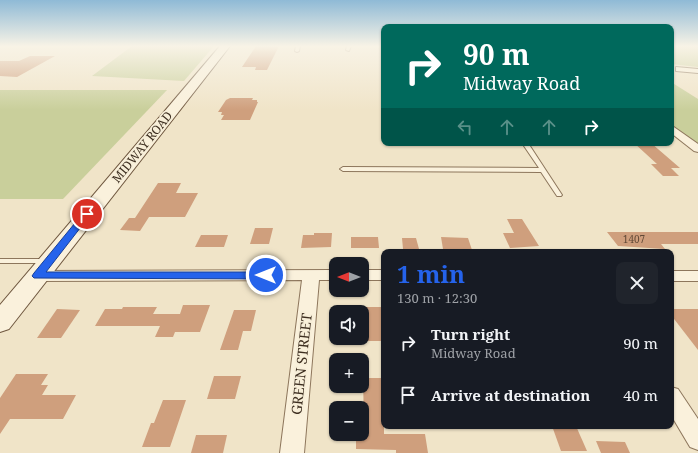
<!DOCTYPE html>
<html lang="en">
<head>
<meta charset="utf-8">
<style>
	:root { --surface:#171b24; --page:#20242c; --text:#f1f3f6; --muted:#9ea1a6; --accent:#2563eb }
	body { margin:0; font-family:"Noto Serif",serif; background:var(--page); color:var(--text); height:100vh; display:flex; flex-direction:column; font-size:15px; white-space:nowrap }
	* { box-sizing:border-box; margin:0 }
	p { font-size:13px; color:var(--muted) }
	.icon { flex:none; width:22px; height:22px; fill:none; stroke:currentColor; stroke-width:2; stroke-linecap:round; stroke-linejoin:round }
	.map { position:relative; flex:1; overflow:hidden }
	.side { position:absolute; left:381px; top:249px; width:293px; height:180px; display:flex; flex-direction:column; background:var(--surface); border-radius:8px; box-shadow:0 1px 3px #0004 }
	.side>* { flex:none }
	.banner { position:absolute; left:381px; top:24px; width:293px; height:122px; border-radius:8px; box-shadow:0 1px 3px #0004; background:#00695c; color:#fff; overflow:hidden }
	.needle { width:26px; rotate:270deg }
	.buttons { position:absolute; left:329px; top:257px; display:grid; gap:8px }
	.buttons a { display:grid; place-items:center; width:40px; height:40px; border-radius:8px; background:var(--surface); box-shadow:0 1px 3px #0004; font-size:20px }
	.pin { position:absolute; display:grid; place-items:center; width:34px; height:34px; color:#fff; margin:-17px; border:2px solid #fff; border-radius:50%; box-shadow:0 1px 4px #0007 }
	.me { position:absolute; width:44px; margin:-22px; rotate:270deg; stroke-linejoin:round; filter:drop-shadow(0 0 3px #0008) }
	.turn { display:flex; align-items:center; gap:14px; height:84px; padding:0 16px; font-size:18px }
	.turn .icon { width:52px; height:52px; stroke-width:2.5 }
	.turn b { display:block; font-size:28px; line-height:34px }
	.lanes { display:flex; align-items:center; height:38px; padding:0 16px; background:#0003; justify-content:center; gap:20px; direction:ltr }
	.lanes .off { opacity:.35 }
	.round { display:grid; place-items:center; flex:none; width:42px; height:42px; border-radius:8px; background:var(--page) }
	.head { display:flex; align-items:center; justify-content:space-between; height:68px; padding:0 16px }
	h1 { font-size:24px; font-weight:700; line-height:30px; color:var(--accent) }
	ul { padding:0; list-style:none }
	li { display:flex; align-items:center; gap:12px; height:52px; padding:0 16px }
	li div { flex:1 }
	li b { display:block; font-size:15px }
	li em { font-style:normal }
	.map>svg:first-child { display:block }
	.green { fill:#c9cf9b }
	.building { fill:#cf9f7d }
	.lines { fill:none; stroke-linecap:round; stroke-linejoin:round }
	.service-casing { stroke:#8d765c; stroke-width:2 }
	.minor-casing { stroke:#8d765c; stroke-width:2 }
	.secondary-casing { stroke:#6f573f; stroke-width:2 }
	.service { fill:#faf1dc; fill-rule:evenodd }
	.minor { fill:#faf1dc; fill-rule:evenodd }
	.secondary { fill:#faf1dc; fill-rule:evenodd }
	.route { fill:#2563eb; stroke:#184099 }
	.labels { text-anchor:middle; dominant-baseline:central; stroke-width:3.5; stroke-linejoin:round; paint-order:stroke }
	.number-label { font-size:10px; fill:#624a37 }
	.street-label { font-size:12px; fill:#3d2e20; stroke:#f7eed8 }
	.near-street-label { font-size:14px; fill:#3d2e20; stroke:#f7eed8 }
</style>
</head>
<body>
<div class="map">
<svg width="698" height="453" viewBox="0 0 698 453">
	<rect width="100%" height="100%" fill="#f0e4c8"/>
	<g class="green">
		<polygon points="132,46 214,46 184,81 92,76"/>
		<polygon points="671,46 698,46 698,67 671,64"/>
		<polygon points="671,82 698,99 698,146 671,127"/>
		<polygon points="0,90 167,90 63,199 0,199"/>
	</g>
	<g class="building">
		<polygon points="256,46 279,46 267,70 255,70 256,67 242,67"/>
		<polygon points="30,56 55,56 17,77 0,76 0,61 19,61"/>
		<polygon points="230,98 253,98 252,100 257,100 257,102 258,102 250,120 221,120 224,115 221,115 222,112 218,112 226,100"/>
		<polygon points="634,143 651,143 680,168 671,168 679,176 663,176 651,164 657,164"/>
		<polygon points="158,183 181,183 176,193 198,193 185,217 149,217 140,231 120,230 129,218 135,218"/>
		<polygon points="507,219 522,219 539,246 510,248 503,233 514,233"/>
		<polygon points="255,228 273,228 269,244 250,244"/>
		<polygon points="607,232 698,232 698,244 661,244 665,249 618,246"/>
		<polygon points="314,233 332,233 331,247 301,248 303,235 314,235"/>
		<polygon points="201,235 228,235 224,247 195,247"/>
		<polygon points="351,237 378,237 379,248 351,248"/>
		<polygon points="441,237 468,238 472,250 443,249"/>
		<polygon points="402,238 416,238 419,249 403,249"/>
		<polygon points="183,305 210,305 200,332 175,332 173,337 155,337 160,326 95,326 105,309 122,309 123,307 157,307 153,314 180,314"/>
		<rect x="362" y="307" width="22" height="34"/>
		<polygon points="57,309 80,310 61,338 37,338"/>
		<polygon points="671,309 698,309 698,350 671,315"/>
		<polygon points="234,310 256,310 251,331 243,331 238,350 220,350"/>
		<polygon points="16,374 48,374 41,385 48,385 42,395 76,395 63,419 10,419 0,434 0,398"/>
		<polygon points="214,376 241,376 235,399 207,399"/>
		<polygon points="363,378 384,378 384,434 425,434 428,453 396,453 396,450 356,449 356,434 362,434 362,424 364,424"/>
		<polygon points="163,400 186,400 170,447 142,447 151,423 154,423"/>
		<polygon points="552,426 576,426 587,451 561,451"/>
		<polygon points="196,435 227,435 223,453 191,453"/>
		<polygon points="596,441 625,442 630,453 601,453"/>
	</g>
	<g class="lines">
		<defs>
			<g id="service">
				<polygon points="296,46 300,46 299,51 297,52 295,51"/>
				<polygon points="347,46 351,46 349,51 346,50"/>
				<polygon points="522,143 528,143 562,195 561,196 557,196 541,172 343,171 340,169 343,167 539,168"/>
				<polygon points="0,259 45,259 49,261 45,263 0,263"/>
			</g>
			<g id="minor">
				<polygon points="676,67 698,69 698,73 676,71"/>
				<polygon points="671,125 698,144 698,152 694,151 671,133"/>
				<polygon points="336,270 336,280 319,280 304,453 280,453 302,280 37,281 31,280 29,276 31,272 37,271"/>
				<rect x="362" y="270" width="22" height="10"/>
				<rect x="671" y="271" width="27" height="10"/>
				<polygon points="671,387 678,389 698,419 698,450 690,447 671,415"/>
			</g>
			<polygon id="secondary" points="220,46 230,46 9,329 0,332 0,305"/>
		</defs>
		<use href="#service" class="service-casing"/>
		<use href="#minor" class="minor-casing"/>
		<use href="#secondary" class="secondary-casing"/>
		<use href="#service" class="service"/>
		<use href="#minor" class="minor"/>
		<use href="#secondary" class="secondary"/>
	</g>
	<linearGradient id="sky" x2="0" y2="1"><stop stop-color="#8fbad6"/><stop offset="0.42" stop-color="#f8f3e6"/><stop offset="1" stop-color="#f8f3e6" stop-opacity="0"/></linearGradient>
	<rect width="698" height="110" fill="url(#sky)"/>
	<polygon class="route" points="84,212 87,212 91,214 46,272 266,272 271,275 266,279 34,278 32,276 34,273"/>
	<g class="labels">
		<g class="number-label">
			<text x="634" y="239">1407</text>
		</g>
		<g class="street-label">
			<text transform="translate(142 147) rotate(-51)">MIDWAY ROAD</text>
		</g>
		<g class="near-street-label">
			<text transform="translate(301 364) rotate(-84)">GREEN STREET</text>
		</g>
	</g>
</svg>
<div class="buttons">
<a><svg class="needle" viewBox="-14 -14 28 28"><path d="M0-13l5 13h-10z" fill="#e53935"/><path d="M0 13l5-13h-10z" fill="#9ea1a6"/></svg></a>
<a><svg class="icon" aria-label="sound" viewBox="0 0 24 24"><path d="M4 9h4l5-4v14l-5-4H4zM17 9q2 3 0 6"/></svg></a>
<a>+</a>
<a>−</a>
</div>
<div class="pin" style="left:87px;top:214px;background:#d93025"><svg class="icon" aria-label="arrive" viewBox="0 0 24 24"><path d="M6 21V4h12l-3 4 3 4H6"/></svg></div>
<svg class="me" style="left:266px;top:275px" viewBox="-20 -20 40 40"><circle r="17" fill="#2563eb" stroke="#fff" stroke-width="3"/><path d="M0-11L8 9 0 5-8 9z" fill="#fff"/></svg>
<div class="banner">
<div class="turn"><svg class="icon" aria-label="right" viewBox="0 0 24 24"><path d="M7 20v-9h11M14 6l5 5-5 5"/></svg><div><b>90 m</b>Midway Road</div></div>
<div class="lanes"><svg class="icon off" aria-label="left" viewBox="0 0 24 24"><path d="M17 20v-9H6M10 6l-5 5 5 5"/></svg><svg class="icon off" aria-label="ahead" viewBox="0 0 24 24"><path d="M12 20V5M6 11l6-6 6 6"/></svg><svg class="icon off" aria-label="ahead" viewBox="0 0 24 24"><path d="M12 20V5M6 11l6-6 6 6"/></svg><svg class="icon" aria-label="right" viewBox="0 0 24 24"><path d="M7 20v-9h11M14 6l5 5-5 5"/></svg></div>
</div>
<section class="side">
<div class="head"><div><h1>1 min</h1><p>130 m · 12:30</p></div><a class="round"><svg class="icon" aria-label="close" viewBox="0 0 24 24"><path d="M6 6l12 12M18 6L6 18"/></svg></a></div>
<ul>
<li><svg class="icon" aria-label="right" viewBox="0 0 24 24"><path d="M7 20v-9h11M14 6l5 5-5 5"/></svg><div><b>Turn right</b><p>Midway Road</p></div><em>90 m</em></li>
<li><svg class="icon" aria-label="arrive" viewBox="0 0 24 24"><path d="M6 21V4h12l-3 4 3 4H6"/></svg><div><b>Arrive at destination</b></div><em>40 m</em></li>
</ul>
</section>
</div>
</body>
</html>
